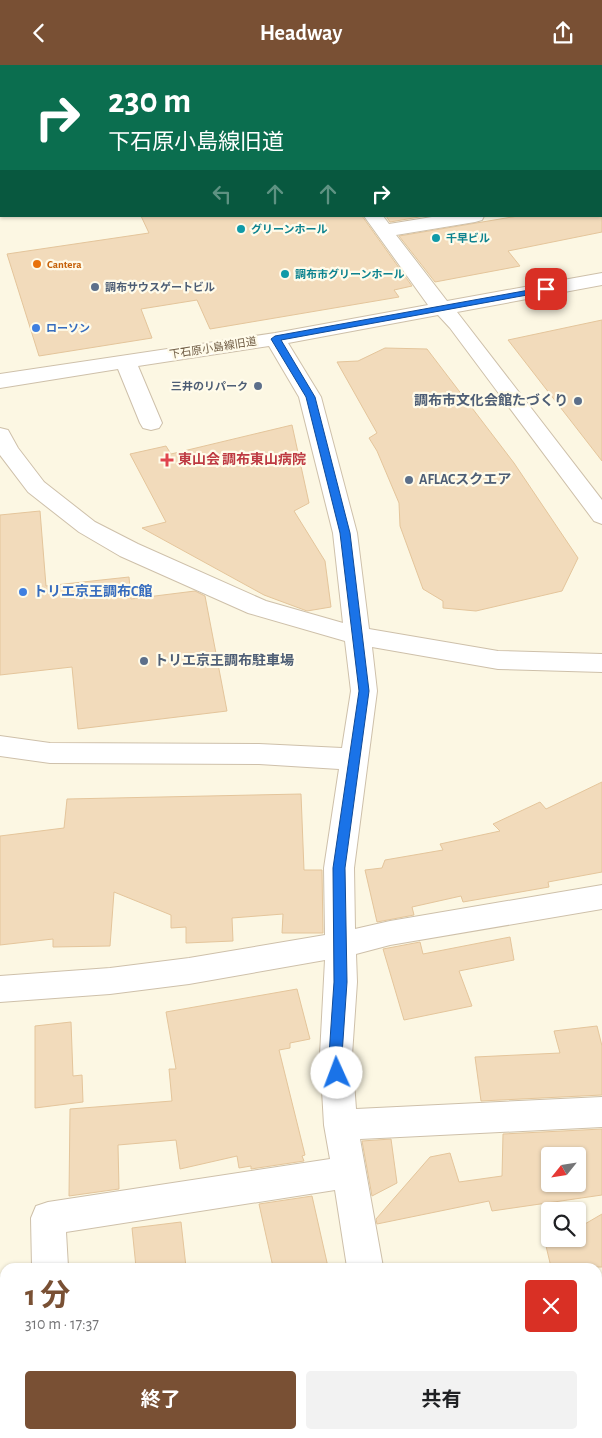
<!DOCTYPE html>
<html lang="ja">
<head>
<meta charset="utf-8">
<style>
	:root { --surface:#fff; --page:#f2f2f2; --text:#202124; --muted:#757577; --accent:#795034 }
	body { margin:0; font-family:"Alegreya Sans","Noto Sans JP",sans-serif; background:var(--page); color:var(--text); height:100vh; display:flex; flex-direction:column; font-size:19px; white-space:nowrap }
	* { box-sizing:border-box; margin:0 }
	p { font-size:16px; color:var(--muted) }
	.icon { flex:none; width:28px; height:28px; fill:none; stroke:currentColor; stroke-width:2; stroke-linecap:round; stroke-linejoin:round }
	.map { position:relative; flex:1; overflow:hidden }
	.panel { position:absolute; left:0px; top:1198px; width:602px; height:176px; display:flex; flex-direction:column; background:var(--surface); border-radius:15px 15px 0 0; box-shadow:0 1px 4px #0004 }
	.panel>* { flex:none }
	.top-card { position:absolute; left:0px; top:0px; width:602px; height:152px; box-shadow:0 1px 4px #0004; background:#0b6e4f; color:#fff; overflow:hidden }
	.needle { width:32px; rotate:240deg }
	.tools { position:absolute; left:541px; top:1082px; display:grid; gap:10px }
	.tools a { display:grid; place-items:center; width:45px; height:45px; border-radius:5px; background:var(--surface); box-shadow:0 1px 4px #0004; font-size:25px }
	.pin { position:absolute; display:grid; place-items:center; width:42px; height:42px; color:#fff; margin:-21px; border-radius:10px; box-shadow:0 2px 8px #0006 }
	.me { position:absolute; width:55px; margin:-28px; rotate:358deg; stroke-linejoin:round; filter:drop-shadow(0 0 4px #0008) }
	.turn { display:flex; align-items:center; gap:18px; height:105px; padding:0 25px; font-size:22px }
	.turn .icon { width:65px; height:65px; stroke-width:2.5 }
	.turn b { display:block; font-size:35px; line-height:42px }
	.lanes { display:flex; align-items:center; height:48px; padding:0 25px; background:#0003; justify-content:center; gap:25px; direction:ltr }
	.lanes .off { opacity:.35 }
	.round { display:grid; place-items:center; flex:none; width:52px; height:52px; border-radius:5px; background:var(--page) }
	.summary { display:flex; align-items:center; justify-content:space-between; height:85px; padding:0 25px }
	h1 { font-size:30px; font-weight:700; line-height:38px; color:var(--accent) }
	.button { display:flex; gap:10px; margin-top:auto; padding:10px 25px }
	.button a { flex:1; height:58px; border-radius:5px; background:var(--accent); color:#fff; font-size:20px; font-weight:700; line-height:58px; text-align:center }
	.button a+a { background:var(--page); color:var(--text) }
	header { display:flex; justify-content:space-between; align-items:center; height:65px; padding:0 25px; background:var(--accent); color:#fff; font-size:22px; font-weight:700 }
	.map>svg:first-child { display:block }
	.building { fill:#f2dbbb; stroke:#e4c59b; fill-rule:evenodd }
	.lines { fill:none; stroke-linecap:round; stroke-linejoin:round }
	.minor-casing { stroke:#cec0aa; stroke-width:2 }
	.minor { fill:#fff; fill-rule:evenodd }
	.route { fill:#1a73e8; stroke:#114b97 }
	.culture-dot { fill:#0f9aa8; stroke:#fffbea; stroke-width:2 }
	.food-dot { fill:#e8710a; stroke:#fffbea; stroke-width:2 }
	.service-dot { fill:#5c6f8a; stroke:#fffbea; stroke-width:2 }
	.shop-dot { fill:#3f7fe0; stroke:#fffbea; stroke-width:2 }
	.health-dot { fill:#e0444e; stroke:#fffbea; stroke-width:2 }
	.labels { text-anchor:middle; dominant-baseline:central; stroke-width:4.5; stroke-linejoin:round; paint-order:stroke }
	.far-culture-label { font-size:11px; font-weight:bold; fill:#0d838f; stroke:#fffbea; text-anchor:start }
	.far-food-label { font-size:11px; font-weight:bold; fill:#c56008; stroke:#fffbea; text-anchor:start }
	.far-service-label { font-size:11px; font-weight:bold; fill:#4e5e75; stroke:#fffbea; text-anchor:start }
	.far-shop-label { font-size:11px; font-weight:bold; fill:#366cbe; stroke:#fffbea; text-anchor:start }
	.far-street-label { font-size:11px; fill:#746149; stroke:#fffbea }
	.service-label { font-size:14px; font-weight:bold; fill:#4e5e75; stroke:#fffbea; text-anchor:start }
	.health-label { font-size:14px; font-weight:bold; fill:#be3a42; stroke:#fffbea; text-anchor:start }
	.shop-label { font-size:14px; font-weight:bold; fill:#366cbe; stroke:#fffbea; text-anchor:start }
</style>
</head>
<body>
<header><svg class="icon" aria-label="back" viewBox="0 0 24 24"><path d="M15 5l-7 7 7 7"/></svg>Headway<svg class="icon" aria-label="share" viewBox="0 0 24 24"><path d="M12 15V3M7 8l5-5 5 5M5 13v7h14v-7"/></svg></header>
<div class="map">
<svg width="602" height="1373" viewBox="0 0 602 1373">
	<rect width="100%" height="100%" fill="#fcf7e3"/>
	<g class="building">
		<polygon points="141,151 362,151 412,221 394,225 399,232 210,264 197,235 141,244 152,273 39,291 7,189 149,168"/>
		<polygon points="386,151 425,151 390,157"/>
		<polygon points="518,151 602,151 602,167 508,186 520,201 435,217 399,171"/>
		<polygon points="602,255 602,396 508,275"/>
		<polygon points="385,283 427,284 514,398 578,493 562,526 476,546 443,543 443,536 423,524 400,461 399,438 377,386 369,373 377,368 337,297 358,296"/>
		<polygon points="292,360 309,438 294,446 325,496 331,542 307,546 264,530 142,463 166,457 130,389 166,381 171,389"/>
		<polygon points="40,446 46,521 129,512 131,534 195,526 205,531 227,646 78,664 72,602 0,610 0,450"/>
		<polygon points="602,717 602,807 548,817 549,822 463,837 461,831 412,842 414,850 377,857 365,805 382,803 385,795 443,785 440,779 500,766 493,759 540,737 546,744"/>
		<polygon points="301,729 304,805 322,805 323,868 282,868 283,849 232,853 233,876 186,878 186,862 171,863 171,850 114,827 110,881 53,882 53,874 0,880 0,771 64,763 67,734"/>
		<polygon points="510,872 514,895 459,906 472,941 404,955 383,884 420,877 423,889"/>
		<polygon points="297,924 310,974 290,978 290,983 279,985 305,1090 302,1091 304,1096 251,1104 251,1101 239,1103 237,1091 180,1104 176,1075 118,1080 119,1124 69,1131 70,1044 172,1036 169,1004 176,1004 166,947"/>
		<polygon points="71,957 73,1011 82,1010 83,1037 35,1043 35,961"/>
		<polygon points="597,961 602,981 602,1030 481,1036 475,992 560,988 554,966"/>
		<path d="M602,1064V1130L492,1146L489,1136L377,1159L376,1154L430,1092L450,1088L459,1117L502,1111L503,1069ZM550,1091H578V1119H550Z"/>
		<polygon points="391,1074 397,1118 372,1131 362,1076"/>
		<polygon points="312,1131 328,1202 273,1202 259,1139"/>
		<polygon points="602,1149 602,1202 551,1202 546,1181 559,1174 578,1174 578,1163"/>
		<polygon points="181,1157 186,1202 136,1202 132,1163"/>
	</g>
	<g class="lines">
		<defs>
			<g id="minor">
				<rect x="227" y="0" width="17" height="1"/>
				<rect x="465" y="0" width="17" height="1"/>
				<rect x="0" y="20" width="1" height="10"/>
				<rect x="601" y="74" width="1" height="10"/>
				<polygon points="602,125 602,137 601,138 601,126"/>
				<polygon points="364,151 383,151 389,159 438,151 484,151 482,155 475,157 396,170 447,236 602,208 602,220 457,247 602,435 602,459 594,456 450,263 438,250 288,278 321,332 357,468 369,564 498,586 602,589 602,607 498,604 372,582 377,626 354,803 355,864 390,856 602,820 602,844 390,880 356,889 357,917 352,990 356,1044 602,1032 602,1062 360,1074 383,1202 347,1202 335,1125 66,1167 68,1202 32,1202 31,1153 36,1141 48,1137 330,1094 324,1060 320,990 325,895 189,919 110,929 0,937 0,911 110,903 189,893 325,870 324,803 339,704 259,699 50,698 0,691 0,671 50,678 259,679 342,683 351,626 345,576 248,548 120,491 79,467 28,427 0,390 0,363 8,365 18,383 44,417 95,457 138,479 266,536 343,558 333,468 299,332 269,281 138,301 162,358 159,363 151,365 143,363 140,358 118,304 0,323 0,309 275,268 428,240"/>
				<polygon points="598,1344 602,1344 602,1373 583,1373 581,1369 598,1369"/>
				<rect x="39" y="1369" width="38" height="4"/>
				<polygon points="377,1369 419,1369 417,1373 375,1373"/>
			</g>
		</defs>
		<use href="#minor" class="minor-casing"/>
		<use href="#minor" class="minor"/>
	</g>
	<polygon class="route" points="546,222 549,223 549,226 281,275 315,332 350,468 369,626 345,803 347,917 342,990 344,1008 342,1012 337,1014 332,1012 329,990 334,917 333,803 359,626 340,468 306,332 271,274 275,271"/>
	<g class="culture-dot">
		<circle cx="241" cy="164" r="5"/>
		<circle cx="436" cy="173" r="5"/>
		<circle cx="285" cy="209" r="5"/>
	</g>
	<circle class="food-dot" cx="37" cy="199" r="5"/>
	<g class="service-dot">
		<circle cx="95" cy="222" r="5"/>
		<circle cx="258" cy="321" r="5"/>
		<circle cx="578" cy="336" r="5"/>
		<circle cx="409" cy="415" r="5"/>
		<circle cx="144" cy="596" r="5"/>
	</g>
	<g class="shop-dot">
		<circle cx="36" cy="263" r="5"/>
		<circle cx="23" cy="527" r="5"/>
	</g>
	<path class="health-dot" d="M164.5 387.5h5v5h5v5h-5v5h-5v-5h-5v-5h5z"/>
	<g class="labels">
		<g class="far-culture-label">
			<text x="251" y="164">グリーンホール</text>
			<text x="446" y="173">千早ビル</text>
			<text x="295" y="209">調布市グリーンホール</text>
		</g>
		<g class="far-food-label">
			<text x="47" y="199">Cantera</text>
		</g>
		<g class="far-service-label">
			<text x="105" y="222">調布サウスゲートビル</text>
			<text x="248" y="321" text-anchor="end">三井のリパーク</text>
		</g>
		<g class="far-shop-label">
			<text x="46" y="263">ローソン</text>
		</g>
		<g class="far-street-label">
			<text transform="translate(213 283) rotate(-9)">下石原小島線旧道</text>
		</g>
		<g class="service-label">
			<text x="568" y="336" text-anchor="end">調布市文化会館たづくり</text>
			<text x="419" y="415">AFLACスクエア</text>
			<text x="154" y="596">トリエ京王調布駐車場</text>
		</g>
		<g class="health-label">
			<text x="178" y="395">東山会 調布東山病院</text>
		</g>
		<g class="shop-label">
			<text x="33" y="527">トリエ京王調布C館</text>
		</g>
	</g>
</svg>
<div class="tools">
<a><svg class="needle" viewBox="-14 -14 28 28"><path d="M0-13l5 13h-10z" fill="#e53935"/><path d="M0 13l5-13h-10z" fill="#757577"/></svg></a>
<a><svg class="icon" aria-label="search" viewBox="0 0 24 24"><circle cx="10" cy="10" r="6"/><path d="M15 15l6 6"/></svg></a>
</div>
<div class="pin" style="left:546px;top:224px;background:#d93025"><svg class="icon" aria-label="arrive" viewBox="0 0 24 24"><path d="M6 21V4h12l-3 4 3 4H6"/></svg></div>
<svg class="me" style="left:337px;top:1008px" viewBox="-20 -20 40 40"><circle r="19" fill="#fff"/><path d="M0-13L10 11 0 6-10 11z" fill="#1a73e8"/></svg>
<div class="top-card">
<div class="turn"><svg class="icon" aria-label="right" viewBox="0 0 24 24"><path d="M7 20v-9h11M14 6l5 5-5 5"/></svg><div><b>230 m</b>下石原小島線旧道</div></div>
<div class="lanes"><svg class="icon off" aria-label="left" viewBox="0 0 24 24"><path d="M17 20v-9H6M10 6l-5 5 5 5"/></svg><svg class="icon off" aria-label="ahead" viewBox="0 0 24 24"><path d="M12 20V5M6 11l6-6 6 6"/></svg><svg class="icon off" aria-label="ahead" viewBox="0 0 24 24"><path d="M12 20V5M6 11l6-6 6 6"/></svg><svg class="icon" aria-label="right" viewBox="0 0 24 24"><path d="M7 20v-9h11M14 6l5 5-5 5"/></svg></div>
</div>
<section class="panel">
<div class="summary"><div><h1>1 分</h1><p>310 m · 17:37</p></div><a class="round" style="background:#d93025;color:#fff"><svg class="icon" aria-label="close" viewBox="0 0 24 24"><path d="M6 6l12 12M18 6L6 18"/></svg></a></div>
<div class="button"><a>終了</a><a>共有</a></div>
</section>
</div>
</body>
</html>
